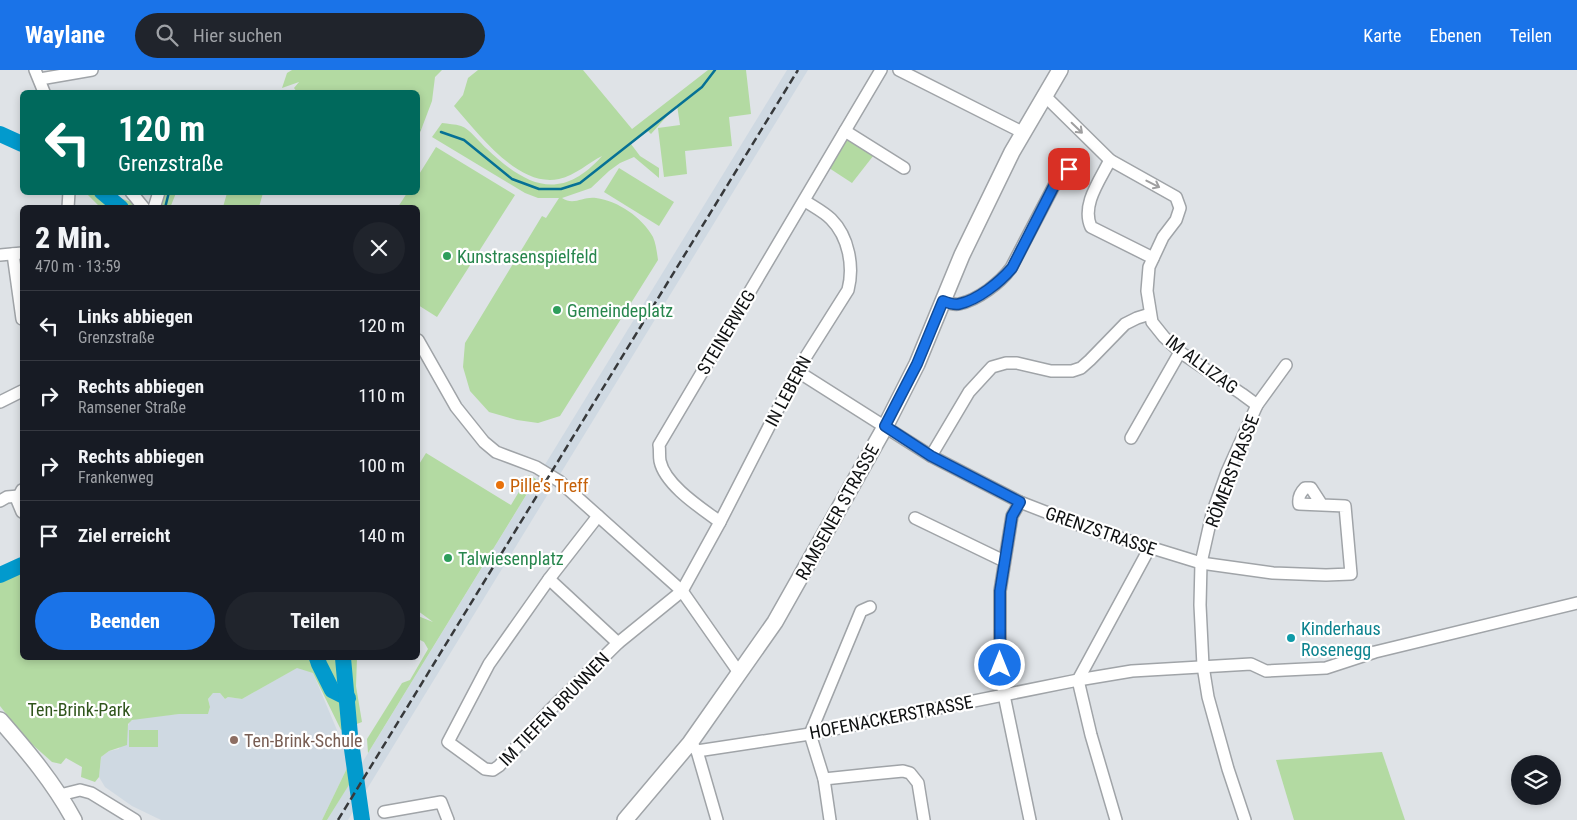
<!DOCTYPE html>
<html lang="de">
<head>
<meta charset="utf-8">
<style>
	:root { --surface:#171b24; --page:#20242c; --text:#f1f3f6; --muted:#9ea1a6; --line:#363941; --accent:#1a73e8 }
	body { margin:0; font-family:"Roboto Condensed",sans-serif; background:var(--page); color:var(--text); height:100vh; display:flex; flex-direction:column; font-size:19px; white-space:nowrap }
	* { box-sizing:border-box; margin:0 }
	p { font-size:16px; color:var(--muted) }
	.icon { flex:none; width:28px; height:28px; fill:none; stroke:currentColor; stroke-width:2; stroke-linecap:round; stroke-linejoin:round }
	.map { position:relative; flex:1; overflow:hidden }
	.sheet { position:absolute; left:20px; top:135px; width:400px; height:455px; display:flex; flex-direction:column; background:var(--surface); border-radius:8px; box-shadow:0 2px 8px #0003 }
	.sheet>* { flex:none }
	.hud { position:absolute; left:20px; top:20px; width:400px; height:105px; border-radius:8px; box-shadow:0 2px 8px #0003; background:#00695c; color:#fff; overflow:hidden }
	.buttons { position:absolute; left:1511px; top:685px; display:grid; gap:10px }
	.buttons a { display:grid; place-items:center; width:50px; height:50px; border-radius:50%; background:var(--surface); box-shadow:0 2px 8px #0003; font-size:25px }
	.pin { position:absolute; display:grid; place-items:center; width:42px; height:42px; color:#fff; margin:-21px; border-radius:10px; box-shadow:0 2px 8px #0006 }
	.me { position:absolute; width:55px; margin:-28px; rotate:0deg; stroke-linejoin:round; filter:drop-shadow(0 0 4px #0008) }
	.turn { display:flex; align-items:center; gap:18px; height:105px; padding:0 15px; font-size:22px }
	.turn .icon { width:65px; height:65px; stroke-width:2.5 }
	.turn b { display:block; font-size:35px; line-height:42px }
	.round { display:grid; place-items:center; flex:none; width:52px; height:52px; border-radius:26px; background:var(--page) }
	.head { display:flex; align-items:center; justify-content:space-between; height:85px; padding:0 15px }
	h1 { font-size:30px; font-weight:800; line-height:38px }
	.cta { display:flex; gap:10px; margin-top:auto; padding:10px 15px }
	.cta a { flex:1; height:58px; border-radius:30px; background:var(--accent); color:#fff; font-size:20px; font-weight:800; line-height:58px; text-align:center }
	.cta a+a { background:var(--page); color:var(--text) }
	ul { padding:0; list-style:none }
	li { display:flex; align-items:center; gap:15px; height:70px; padding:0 15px; border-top:1px solid var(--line) }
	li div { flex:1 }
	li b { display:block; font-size:19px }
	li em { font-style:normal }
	header { display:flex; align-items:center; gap:30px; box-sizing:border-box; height:70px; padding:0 25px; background:var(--accent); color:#fff }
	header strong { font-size:24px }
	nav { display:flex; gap:28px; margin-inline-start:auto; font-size:18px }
	.search { width:350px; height:45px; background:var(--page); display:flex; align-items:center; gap:12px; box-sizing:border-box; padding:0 18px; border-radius:28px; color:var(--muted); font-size:19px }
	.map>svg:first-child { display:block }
	.built { fill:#cfd9e2 }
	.green { fill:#b3daa2 }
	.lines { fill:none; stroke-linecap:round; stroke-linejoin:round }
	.stream { stroke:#067195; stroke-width:2.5 }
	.river { stroke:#029acd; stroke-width:16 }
	.minor-casing { stroke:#a0a4a8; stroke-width:14 }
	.secondary-casing { stroke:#a0a4a8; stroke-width:18 }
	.minor { stroke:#fff; stroke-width:11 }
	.secondary { stroke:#fff; stroke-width:15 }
	.rail { stroke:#37393b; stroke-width:2.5; stroke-dasharray:8 4; stroke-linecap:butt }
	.oneway { stroke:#9f9fa0 }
	.route-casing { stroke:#114b97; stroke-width:12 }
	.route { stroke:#1a73e8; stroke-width:9 }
	.leisure-dot { fill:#2e9e5b; stroke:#fff; stroke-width:2 }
	.food-dot { fill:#e8710a; stroke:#fff; stroke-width:2 }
	.culture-dot { fill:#0f9aa8; stroke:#fff; stroke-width:2 }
	.education-dot { fill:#8d6e63; stroke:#fff; stroke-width:2 }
	.labels { text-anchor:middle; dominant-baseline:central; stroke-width:4.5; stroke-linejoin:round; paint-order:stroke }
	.leisure-label { font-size:18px; fill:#27864d; stroke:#fff; text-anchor:start }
	.street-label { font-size:18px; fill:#0e1011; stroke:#fff }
	.food-label { font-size:18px; fill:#c56008; stroke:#fff; text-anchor:start }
	.culture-label { font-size:18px; fill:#0d838f; stroke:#fff; text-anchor:start }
	.park-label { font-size:18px; fill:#30551c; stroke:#fff }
	.education-label { font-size:18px; fill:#785e54; stroke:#fff; text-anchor:start }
</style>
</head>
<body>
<header>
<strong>Waylane</strong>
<div class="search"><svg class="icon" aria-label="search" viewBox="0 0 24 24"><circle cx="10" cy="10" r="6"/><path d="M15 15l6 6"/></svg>Hier suchen</div>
<nav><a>Karte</a><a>Ebenen</a><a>Teilen</a></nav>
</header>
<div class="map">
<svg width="1577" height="750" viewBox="0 0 1577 750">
	<rect width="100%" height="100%" fill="#dfe3e7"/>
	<g class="built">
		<polygon points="787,0 808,0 348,750 327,750"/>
		<polygon points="298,597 313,603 347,684 349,694 322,750 161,750 132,736 105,717 99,707 101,687 109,681 119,679 130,651 138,648 179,644 208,644 210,637 208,629 213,623 220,623 225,629 228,627 242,629"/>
	</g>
	<g class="green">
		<polygon points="292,0 442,0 435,7 432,31 418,68 418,22 297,22 294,18 299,12 282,18 287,3"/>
		<path d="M478,0H583L632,59L708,0H746L751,44L729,47L732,76L685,81L687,104L664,107L658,58L680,55L677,35L651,64L648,61L631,74L640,86L659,98V108L634,87L620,93L609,101L591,118L562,128C574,136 583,126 596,128C618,131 642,147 653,167C656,174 657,183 658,190L560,346L538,353L517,350L489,342L470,321L463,297L465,273L542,146L546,148L559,128H538L525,123L432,67L442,53C448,54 455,54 461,56C470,59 480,73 487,79C527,117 561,132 602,86C588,93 576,105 559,109C518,118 478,63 454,36L463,25L468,8Z"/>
		<polygon points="846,70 877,81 852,113 829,98"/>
		<polygon points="436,77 515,125 437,247 418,235 418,138 398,137 407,123 418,122 418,106"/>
		<polygon points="619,98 674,132 659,156 604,122"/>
		<polygon points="86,123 111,123 120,128 143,136 156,133 159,123 176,123 170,138 100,137"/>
		<polygon points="227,123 227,122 263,123 259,137 223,137"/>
		<polygon points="426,383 511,435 529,405 536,409 368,683 367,669 402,613 410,610 428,579 424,572 418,569 418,546 433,552 418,541 418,396"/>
		<polygon points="22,495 22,588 357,588 356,616 362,652 341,660 313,603 297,598 242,629 228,627 225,629 220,623 213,623 208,629 210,637 208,644 179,644 132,650 128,654 127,675 109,681 101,687 99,707 95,712 81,707 82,697 66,688 61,694 52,692 25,668 0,636 0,512"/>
		<rect x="129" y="660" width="29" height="17"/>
		<polygon points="1382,682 1405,750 1294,750 1276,690"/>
		<polygon points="349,694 352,710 327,750 322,750"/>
	</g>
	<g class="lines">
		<g class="stream">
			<polyline points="418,60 419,60"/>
			<polyline points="441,62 464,70 512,109 539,119 561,119 580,113 702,17 715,0"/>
			<polyline points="165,138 169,122"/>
		</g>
		<g class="river">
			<polyline points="0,64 22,74"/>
			<polyline points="102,122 121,138"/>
			<polyline points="0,505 22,495"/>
			<polyline points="317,588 319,594 332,620 348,628"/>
			<polyline points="343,588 350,665 362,750"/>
		</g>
		<defs>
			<g id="minor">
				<polyline points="35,0 44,22"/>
				<polyline points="899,0 1022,62"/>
				<polyline points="40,9 92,0"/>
				<polyline points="1043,26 1049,30 1110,90 1176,127 1180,138 1176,150 1163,167 1149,197 1147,221 1152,252 1164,267 1180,282 1242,324 1257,335"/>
				<polyline points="845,61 904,98"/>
				<path d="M1110,90C1100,110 1081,135 1091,157L1153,188"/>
				<polyline points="131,122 144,138"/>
				<polyline points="68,138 69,122"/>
				<polyline points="154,138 159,122"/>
				<polyline points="13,184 22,249"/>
				<polyline points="0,185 22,183"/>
				<path d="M943,231C948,233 954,235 959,234C978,230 1000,213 1011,198L1057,110L1069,99"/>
				<polyline points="418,270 456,337 484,372 496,382 536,397 559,411 682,521 740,604"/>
				<path d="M797,301L931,386L1020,432L1084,457L1201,493L1273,503L1326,505L1351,504L1345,436L1322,435L1311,418H1305C1300,423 1298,427 1299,434L1322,435"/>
				<polyline points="0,332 22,321"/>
				<polyline points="1131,368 1180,282"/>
				<polyline points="931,386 969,322 992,297 1006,293 1017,293 1051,301 1072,301 1081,298 1090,290 1125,254 1137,248 1150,244"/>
				<polyline points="22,420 17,430 22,442"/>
				<polyline points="0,431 7,427 19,426"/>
				<polyline points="1020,432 1012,446 1000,521 1000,595 1004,625 1030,750"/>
				<path d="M598,446L549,509L489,594L448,672L485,699L493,700L499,696L550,640L618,573L682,521L720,452L800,296L848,220C854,197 849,167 831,149C824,142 814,137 805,131"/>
				<polyline points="915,448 1004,491"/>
				<path d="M720,452C701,438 665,415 660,391C659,386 660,380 659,375L881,0"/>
				<polyline points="549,509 618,573"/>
				<polyline points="693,676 697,681 717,750"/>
				<polyline points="697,681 810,664 1078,610 1132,601 1251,594 1266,601 1326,598 1375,582 1577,533"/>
				<polyline points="824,709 872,704 903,701 910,703 918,713 924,750"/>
				<polyline points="60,725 80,720 91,723 135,750"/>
				<polyline points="384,742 441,732 448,750"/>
				<polyline points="830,750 824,709 810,664 861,541 870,537"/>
				<polyline points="1116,750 1091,665 1078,610 1149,479"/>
				<polyline points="1245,750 1228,699 1208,627 1203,596 1200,535 1201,493 1212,444 1227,402 1257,335 1286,295"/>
			</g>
			<g id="secondary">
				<path d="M0,650C28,682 54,713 74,750"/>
				<polyline points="625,750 690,673 775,552 885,357 917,294 962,185 1012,82 1060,0"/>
			</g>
		</defs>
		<use href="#minor" class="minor-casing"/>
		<use href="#secondary" class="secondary-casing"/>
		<use href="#minor" class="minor"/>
		<use href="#secondary" class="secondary"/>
		<polyline class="rail" points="338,750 798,0"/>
	</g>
	<defs><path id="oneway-shaft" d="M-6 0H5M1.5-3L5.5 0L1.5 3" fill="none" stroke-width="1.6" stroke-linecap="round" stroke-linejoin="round" transform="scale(1.25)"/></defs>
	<g class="oneway">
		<use href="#oneway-shaft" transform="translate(1077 58) rotate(44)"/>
		<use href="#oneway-shaft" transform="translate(1153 114) rotate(27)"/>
	</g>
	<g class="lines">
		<defs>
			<path id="route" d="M1000,595V521L1012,446L1020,432L931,386L885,356L917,294L943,231C948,233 954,235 959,234C978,230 1000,212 1012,198L1057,110L1069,99"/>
		</defs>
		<use href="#route" class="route-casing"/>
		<use href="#route" class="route"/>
	</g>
	<g class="leisure-dot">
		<circle cx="447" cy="186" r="5"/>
		<circle cx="557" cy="240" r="5"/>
		<circle cx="448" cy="488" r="5"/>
	</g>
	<circle class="food-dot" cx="500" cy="415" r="5"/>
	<circle class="culture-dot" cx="1291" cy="568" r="5"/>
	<circle class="education-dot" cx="234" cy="670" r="5"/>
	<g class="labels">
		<g class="leisure-label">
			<text x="457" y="186">Kunstrasenspielfeld</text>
			<text x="567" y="240">Gemeindeplatz</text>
			<text x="458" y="488">Talwiesenplatz</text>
		</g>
		<g class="street-label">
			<text transform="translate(726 262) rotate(-59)">STEINERWEG</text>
			<text transform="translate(1202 294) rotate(37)">IM ALLIZAG</text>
			<text transform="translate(788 321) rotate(-62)">IN LEBERN</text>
			<text transform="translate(1232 401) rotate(-69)">RÖMERSTRASSE</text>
			<text transform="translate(837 442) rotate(-61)">RAMSENER STRASSE</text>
			<text transform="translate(1101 461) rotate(19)">GRENZSTRASSE</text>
			<text transform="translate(554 639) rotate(-46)">IM TIEFEN BRUNNEN</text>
			<text transform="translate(891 647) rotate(-11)">HOFENACKERSTRASSE</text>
		</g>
		<g class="food-label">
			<text x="510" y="415">Pille’s Treff</text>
		</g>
		<g class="culture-label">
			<text x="1301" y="558">Kinderhaus<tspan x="1301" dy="21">Rosenegg</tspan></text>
		</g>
		<g class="park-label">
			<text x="79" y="639">Ten-Brink-Park</text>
		</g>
		<g class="education-label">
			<text x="244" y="670">Ten-Brink-Schule</text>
		</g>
	</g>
</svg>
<div class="buttons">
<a><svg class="icon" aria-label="layers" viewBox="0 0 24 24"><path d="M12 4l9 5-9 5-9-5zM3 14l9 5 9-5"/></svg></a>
</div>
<div class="pin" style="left:1069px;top:99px;background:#d93025"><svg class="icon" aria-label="arrive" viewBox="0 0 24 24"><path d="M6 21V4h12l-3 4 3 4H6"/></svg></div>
<svg class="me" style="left:1000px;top:595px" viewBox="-20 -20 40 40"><circle r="17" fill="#1a73e8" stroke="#fff" stroke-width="3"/><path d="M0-11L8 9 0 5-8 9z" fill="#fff"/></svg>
<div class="hud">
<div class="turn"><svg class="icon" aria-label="left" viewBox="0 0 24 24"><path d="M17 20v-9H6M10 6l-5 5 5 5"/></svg><div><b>120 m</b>Grenzstraße</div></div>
</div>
<section class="sheet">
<div class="head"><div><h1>2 Min.</h1><p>470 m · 13:59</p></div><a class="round"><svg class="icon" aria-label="close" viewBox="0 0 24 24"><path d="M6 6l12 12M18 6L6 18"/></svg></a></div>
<ul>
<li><svg class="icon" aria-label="left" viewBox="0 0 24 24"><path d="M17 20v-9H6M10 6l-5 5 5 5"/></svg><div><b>Links abbiegen</b><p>Grenzstraße</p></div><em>120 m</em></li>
<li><svg class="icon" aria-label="right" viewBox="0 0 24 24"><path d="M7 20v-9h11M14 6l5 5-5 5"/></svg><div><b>Rechts abbiegen</b><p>Ramsener Straße</p></div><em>110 m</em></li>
<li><svg class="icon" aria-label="right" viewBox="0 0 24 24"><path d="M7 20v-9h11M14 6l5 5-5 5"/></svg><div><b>Rechts abbiegen</b><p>Frankenweg</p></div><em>100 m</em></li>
<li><svg class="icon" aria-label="arrive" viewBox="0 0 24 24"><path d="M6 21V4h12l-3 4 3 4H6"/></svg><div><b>Ziel erreicht</b></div><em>140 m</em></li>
</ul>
<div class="cta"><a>Beenden</a><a>Teilen</a></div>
</section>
</div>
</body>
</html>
